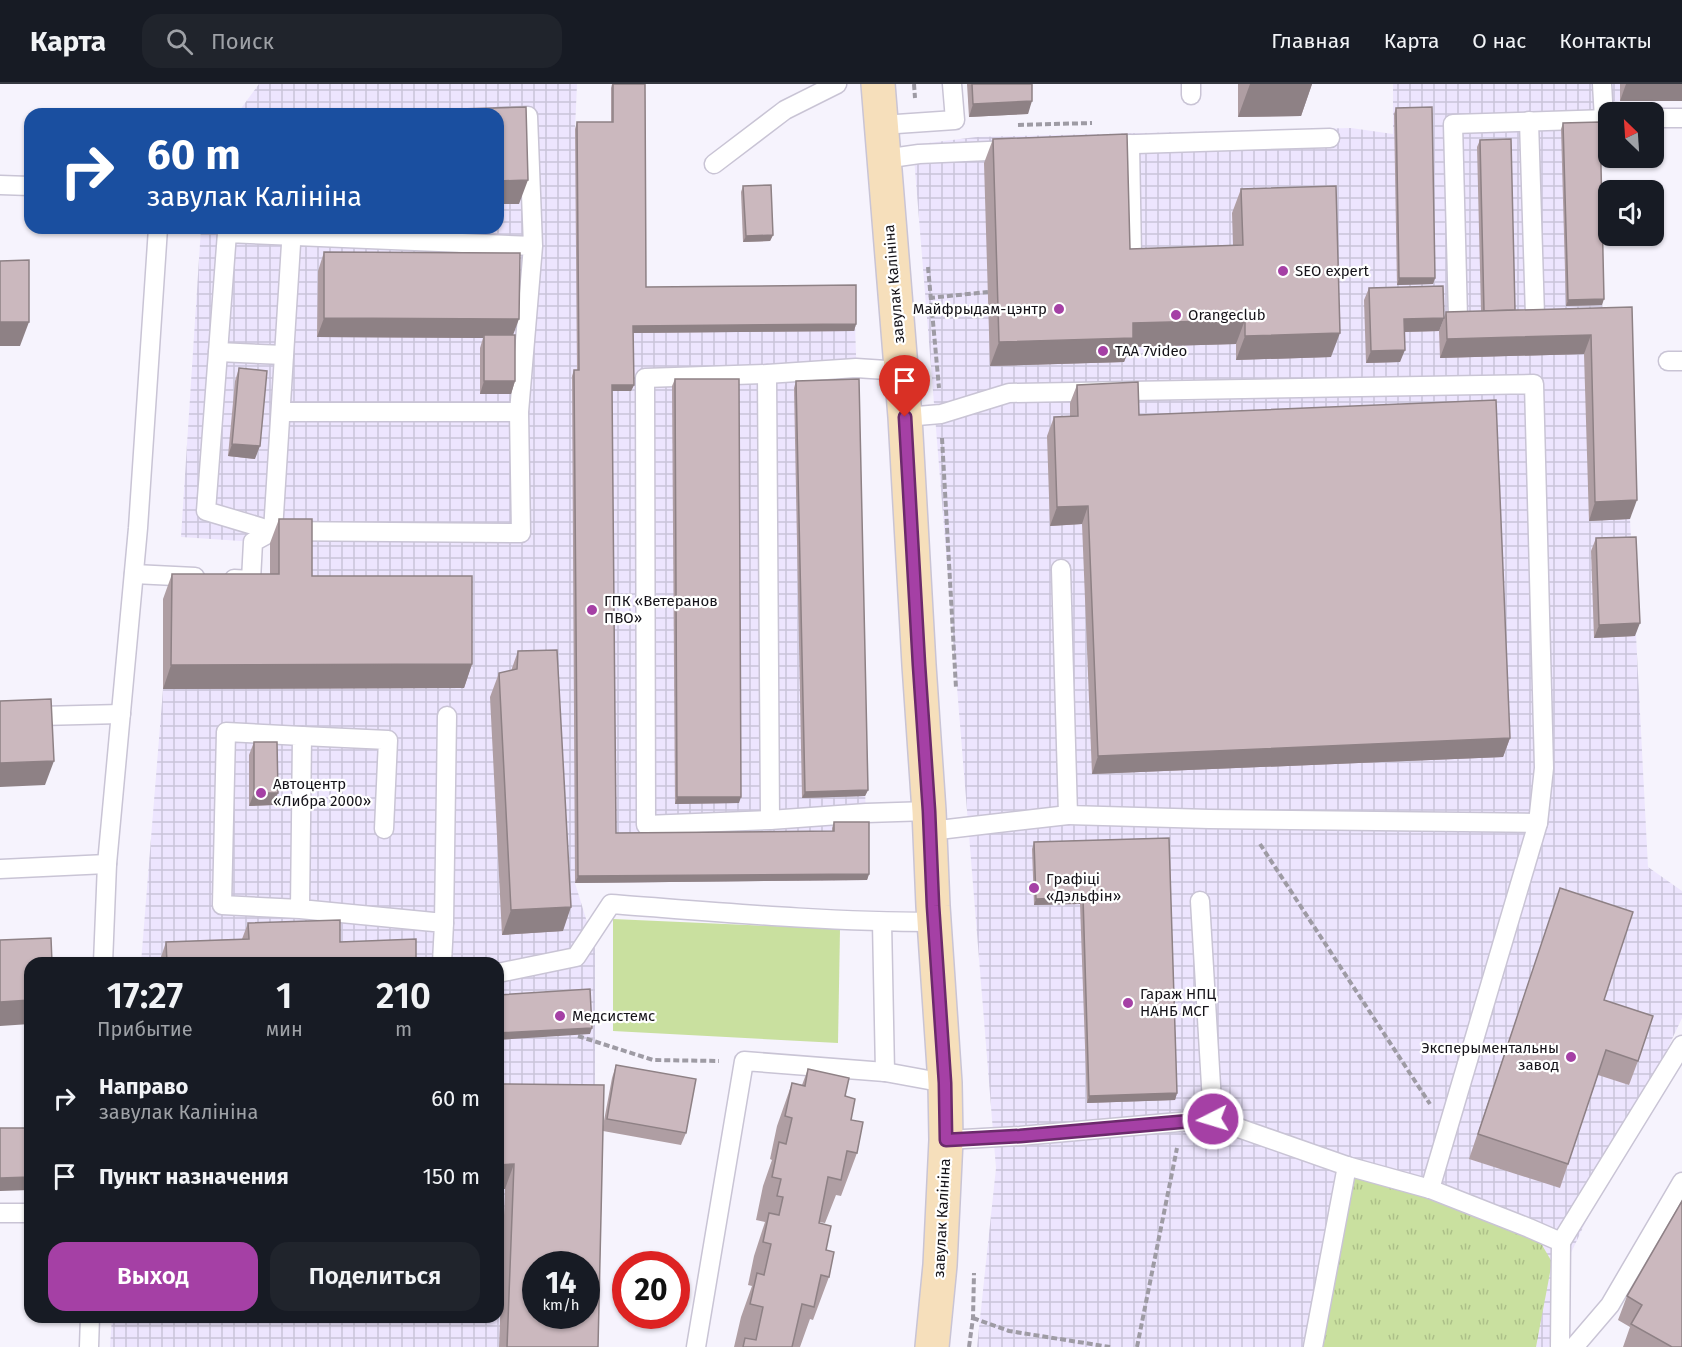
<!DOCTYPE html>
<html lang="ru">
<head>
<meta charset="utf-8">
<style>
	:root { --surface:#171b24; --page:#20242c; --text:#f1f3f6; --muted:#9ea1a6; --line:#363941; --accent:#a540a5 }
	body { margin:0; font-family:"Fira Sans",sans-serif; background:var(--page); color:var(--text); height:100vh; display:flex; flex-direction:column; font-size:22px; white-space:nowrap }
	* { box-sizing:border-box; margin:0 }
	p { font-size:20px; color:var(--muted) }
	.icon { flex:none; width:33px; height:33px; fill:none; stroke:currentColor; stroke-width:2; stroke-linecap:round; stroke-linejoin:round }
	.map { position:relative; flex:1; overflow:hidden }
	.drawer { position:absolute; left:24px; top:873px; width:480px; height:366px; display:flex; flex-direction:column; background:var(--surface); border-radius:18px; box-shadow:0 2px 4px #0004 }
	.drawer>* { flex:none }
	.banner { position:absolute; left:24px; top:24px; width:480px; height:126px; border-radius:18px; box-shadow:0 2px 4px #0004; background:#1a4fa0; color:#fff; overflow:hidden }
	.needle { width:39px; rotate:335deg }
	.tools { position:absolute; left:1598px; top:18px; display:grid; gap:12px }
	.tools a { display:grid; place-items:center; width:66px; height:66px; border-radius:12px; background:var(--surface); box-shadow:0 2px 4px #0004; font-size:30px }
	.speed { position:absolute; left:522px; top:1167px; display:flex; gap:12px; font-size:30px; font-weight:700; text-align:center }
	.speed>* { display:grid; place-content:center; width:78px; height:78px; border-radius:50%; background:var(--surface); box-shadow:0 2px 4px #0004; line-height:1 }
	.speed small { font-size:15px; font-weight:400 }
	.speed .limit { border:9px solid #d22; background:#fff; color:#111 }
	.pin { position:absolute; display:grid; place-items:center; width:51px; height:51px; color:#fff; margin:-62px -26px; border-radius:50% 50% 50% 0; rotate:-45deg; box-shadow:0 0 6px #0007 }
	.pin .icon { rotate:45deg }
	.me { position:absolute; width:66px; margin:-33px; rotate:265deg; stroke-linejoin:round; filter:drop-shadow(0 0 4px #0008) }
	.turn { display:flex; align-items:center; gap:21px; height:126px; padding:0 24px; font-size:27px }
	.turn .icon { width:78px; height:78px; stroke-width:2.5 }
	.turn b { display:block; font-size:42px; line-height:51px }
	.eta { display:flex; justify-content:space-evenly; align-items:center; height:102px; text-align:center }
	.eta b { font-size:36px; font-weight:600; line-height:42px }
	.primary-button { display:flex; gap:12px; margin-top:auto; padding:12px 24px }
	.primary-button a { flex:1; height:69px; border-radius:18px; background:var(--accent); color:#fff; font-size:24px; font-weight:600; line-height:69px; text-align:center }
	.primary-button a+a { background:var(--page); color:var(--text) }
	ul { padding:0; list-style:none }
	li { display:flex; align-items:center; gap:18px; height:78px; padding:0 24px }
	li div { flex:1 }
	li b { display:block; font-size:22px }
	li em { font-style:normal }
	header { display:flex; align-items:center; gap:36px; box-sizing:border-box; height:84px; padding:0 30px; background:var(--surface); border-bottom:2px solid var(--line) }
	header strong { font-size:28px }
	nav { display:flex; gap:33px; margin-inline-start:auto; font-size:21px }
	.search { width:420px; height:54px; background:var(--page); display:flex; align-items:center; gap:15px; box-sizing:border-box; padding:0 21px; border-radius:18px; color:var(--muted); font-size:22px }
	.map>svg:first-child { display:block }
	.industrial { fill:url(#industrial-grid); fill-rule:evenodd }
	.grass { fill:url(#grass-tufts) }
	.pitch { fill:#c9e09f }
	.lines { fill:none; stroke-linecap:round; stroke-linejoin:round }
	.lane-casing { stroke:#c9c4d5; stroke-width:21 }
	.secondary-casing { stroke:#c9c4d5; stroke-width:36 }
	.path { stroke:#9e9ba4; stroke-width:4; stroke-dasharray:6 3; stroke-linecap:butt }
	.lane { stroke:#fff; stroke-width:18 }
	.secondary { stroke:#f6dfbb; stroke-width:33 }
	.wall { fill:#af9ea3 }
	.shaded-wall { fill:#8e8185 }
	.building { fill:#cbb8be; stroke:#8e8185; stroke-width:1.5; fill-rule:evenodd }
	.route-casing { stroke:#6b2a6b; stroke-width:15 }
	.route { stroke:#a540a5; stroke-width:10 }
	.poi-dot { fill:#a540a5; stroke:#fff; stroke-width:2 }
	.labels { text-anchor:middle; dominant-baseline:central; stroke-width:4.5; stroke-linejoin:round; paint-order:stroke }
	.poi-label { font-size:15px; fill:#151319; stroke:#fff; text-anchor:start }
	.street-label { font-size:15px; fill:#151319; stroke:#fff }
</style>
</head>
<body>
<header>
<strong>Карта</strong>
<div class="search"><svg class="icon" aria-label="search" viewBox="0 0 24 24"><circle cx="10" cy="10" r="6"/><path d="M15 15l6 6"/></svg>Поиск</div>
<nav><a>Главная</a><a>Карта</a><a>О нас</a><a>Контакты</a></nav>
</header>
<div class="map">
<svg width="1682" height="1263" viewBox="0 0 1682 1263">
	<defs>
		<pattern id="industrial-grid" width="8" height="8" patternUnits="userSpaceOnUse" patternTransform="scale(1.5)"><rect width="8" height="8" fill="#ede5fe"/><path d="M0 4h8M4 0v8" fill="none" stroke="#cac4d9"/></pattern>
		<pattern id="grass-tufts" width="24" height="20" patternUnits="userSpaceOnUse" patternTransform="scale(1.5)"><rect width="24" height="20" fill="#c9e09f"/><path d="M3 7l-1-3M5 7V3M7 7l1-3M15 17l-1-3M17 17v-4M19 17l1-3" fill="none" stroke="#acbf88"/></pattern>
	</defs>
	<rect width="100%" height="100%" fill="#f6f3fd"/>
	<g class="industrial">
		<path d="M259,0H577L575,45L644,209L854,208L857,302L867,796L575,799L595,864V1025L590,1263H110L112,1233H498V879H141L163,605V515L270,514V459L181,453L201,144H498V30H237ZM536,1180H586V1232H536Z"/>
		<polygon points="1393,0 1620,0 1620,17 1597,19 1603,242 1630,435 1648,783 1682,807 1682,934 1570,1171 1549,1263 977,1263 996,1084 913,61 976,53 1351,44 1393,50"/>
	</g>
	<polygon class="grass" points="1355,1091 1529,1139 1552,1178 1536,1263 1323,1263"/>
	<polygon class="pitch" points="613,835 840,845 838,959 613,947"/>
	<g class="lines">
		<defs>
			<g id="lane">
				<polyline points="1191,0 1191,11"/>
				<polyline points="1602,0 1604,35"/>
				<polyline points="498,33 528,32 533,162 519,328 521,449 273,447 206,427 227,149 533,162"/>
				<polyline points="1653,34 1682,34"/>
				<polyline points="1529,37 1535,232"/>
				<polyline points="882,41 955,36 952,0"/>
				<polyline points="1130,60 1132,173"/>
				<polyline points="1104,61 1330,54"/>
				<polyline points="884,75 919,70 1011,66"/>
				<polyline points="714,80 785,26 837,0"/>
				<polyline points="0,101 30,102"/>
				<polyline points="1458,234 1453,40 1608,35"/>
				<polyline points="218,268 284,271"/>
				<polyline points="1668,277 1682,277"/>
				<polyline points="902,287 856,284 767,290 645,294 646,741 770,736 866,729 929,727"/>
				<polyline points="767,290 770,736"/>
				<polyline points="281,328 519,328"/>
				<polyline points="905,333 941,330 1009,309 1534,300 1544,684 1538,739 1209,735 1068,731 1061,485"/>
				<polyline points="273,447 292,144"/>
				<polyline points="134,490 195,493"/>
				<polyline points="234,495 251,496 253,458 273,447"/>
				<polyline points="0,633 121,630"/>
				<polyline points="302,652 388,656 384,745"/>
				<polyline points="930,747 1068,731"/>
				<polyline points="0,785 107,780"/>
				<polyline points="300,825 302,652 226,648 222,821 300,825 444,839 442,879"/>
				<polyline points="882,838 885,988"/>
				<polyline points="444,839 447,632"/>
				<polyline points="103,879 107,780 138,444 158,144"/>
				<path d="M498,889L576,873L611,820C718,828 826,838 934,838"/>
				<polyline points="1213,1035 1347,1082 1313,1263"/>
				<polyline points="946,1056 1020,1052 1213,1035 1200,817"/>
				<polyline points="1347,1082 1430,1105 1529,1144 1561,1158 1560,1263"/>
				<polyline points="1430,1105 1538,739"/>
				<polyline points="0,1129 30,1129"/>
				<polyline points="1561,1158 1682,961"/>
				<polyline points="89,1263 90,1233"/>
				<polyline points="696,1263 744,977 885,988 945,999"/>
				<polyline points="1574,1263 1610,1221 1682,1098"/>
			</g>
			<polyline id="secondary" points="878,0 905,333 919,581 929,727 933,822 945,999 946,1056 940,1181 932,1263"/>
		</defs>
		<use href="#lane" class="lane-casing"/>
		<use href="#secondary" class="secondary-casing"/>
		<g class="path">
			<polyline points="914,0 915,14"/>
			<polyline points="1018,41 1092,39"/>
			<polyline points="928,183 939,304"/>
			<polyline points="929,214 988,208"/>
			<polyline points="942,354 956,604"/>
			<polyline points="1260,760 1430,1020"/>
			<polyline points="578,952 653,976 719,977"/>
			<polyline points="973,1234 1009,1247 1110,1263"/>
			<polyline points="969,1263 973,1234 974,1189"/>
			<polyline points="1137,1263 1177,1064"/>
		</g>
		<use href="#lane" class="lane"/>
		<use href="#secondary" class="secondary"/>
	</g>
	<g class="wall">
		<polygon points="612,0 645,0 646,203 856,240 854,247 633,249 634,301 631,307 612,307 616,749 832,748 832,744 834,738 869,790 867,796 575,799 572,292 574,286 577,286 575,45 577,38 611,38 611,4"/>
		<polygon points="967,0 1032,0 1028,30 969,33"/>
		<polygon points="1238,0 1312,0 1301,32 1238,33"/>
		<polygon points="1620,0 1682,0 1620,17"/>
		<polygon points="1396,24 1435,194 1433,200 1397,201 1394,30"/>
		<polygon points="1563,39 1602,221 1566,222 1561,45"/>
		<polygon points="993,55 1130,165 1233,161 1232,129 1241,105 1331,273 1236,276 1236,260 1130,263 1124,278 990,282 984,79"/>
		<polygon points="1480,56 1515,226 1632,223 1630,435 1589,437 1584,270 1440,274 1439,247 1446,228 1481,227 1477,63"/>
		<polygon points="743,102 773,151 770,157 743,158 741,108"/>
		<polygon points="324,168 513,251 515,297 511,310 480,310 480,264 483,254 317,253 318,187"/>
		<polygon points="1369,204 1444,234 1439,247 1405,248 1400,278 1366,279 1364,216"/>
		<polygon points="239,284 255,375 228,372 235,297"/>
		<polygon points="675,295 739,719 675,720 672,302"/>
		<polygon points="796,297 868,706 865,712 802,714 794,304"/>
		<polygon points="1077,301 1139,331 1510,654 1503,673 1092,690 1082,440 1050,442 1047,352 1054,333 1070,333 1070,319"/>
		<polygon points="279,435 312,492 472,580 464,604 163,605 163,515 172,490 270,490 270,459"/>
		<polygon points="1596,454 1635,552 1594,554 1591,467"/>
		<polygon points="518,567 563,847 502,851 490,613 499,589 511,587"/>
		<polygon points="254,658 273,721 249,722 249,671"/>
		<polygon points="1169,754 1177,1009 1175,1016 1087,1019 1080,820 1034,821 1032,765 1034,758"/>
		<polygon points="1560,804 1604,916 1638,977 1629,1001 1598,991 1560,1104 1469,1075"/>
		<polygon points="248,839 340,858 416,879 159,879 166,858 242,855"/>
		<polygon points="616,981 686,1049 681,1061 603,1047 598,1263 499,1263 505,1105 498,1000 603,1042 612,994"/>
		<polygon points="808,985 845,1012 851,1036 857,1069 841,1112 836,1111 825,1139 819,1138 826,1166 829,1193 813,1236 810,1235 800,1263 734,1263 741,1233 752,1202 748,1201 754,1172 765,1138 756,1136 763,1102 772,1076 770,1075 777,1042 792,999 802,1001"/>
		<polygon points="1682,1117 1682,1263 1623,1263 1630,1243 1618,1236 1627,1212"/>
	</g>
	<g class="shaded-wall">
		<polygon points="1250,0 1312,0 1301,32 1238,33"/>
		<polygon points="1626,0 1682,0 1682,17 1620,17"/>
		<polygon points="1032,17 1028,30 969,33 973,20"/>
		<polygon points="528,96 519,120 498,120 498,97"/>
		<polygon points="773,151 770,157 743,158 746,152"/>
		<polygon points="1399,194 1435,194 1433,200 1397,201"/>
		<polygon points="1604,215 1602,221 1566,222 1568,216"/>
		<polygon points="324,234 519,235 512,254 484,251 483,254 317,253"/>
		<polygon points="1444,234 1439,247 1400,248 1404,235"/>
		<polygon points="1245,236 1236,260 1130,263 1124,278 990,282 999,258 1133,239"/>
		<polygon points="0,238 29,238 20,262 0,262"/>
		<polygon points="856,240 854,247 631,249 633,242"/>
		<polygon points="1340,249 1331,273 1236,276 1245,252"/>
		<polygon points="1591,251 1584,270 1440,274 1447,255"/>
		<polygon points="1405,266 1400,278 1366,279 1371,267"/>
		<polygon points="484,297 515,297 511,310 480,310"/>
		<polygon points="612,301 634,301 631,307 610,307"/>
		<polygon points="232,360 260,362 255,375 228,372"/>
		<polygon points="1637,416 1630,435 1589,437 1595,418"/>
		<polygon points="1088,422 1082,440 1050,442 1057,423"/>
		<polygon points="1640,539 1635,552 1594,554 1599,541"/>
		<polygon points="472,580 464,604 163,605 171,581"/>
		<polygon points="1510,654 1503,673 1092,690 1098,672"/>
		<polygon points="54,677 45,701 0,703 0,679"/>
		<polygon points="868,706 865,712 802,714 805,708"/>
		<polygon points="254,709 278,709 273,721 249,722"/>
		<polygon points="677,713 741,713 739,719 675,720"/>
		<polygon points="869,790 867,796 575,799 578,792"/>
		<polygon points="1083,813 1080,820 1034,821 1036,815"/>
		<polygon points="571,823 563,847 502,851 511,826"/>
		<polygon points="30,916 30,940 0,942 0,918"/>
		<polygon points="592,944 590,950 498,956 498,949"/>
		<polygon points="1177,1009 1175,1016 1087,1019 1089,1012"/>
		<polygon points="514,1080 505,1105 498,1105 498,1081"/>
		<polygon points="30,1093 30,1106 0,1107 0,1094"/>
	</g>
	<g class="building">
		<polygon points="613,0 645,0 646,203 856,201 856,240 633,242 634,301 612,301 616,749 834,747 834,738 869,738 869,790 578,792 574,286 579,286 577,38 613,38"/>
		<polygon points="972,0 1032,0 1032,17 973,20"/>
		<polygon points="526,23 528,96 498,97 498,30 322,30 322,29"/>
		<polygon points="1432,23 1435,194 1399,194 1396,24"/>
		<polygon points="1600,38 1604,215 1568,216 1563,39"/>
		<polygon points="1127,50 1130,165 1243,161 1241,105 1336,102 1340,249 1245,252 1245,236 1133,239 1133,254 999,258 993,55"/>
		<polygon points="1511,55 1515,226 1484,227 1480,56"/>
		<polygon points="771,101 773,151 746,152 743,102"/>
		<polygon points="324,168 520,169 519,235 324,234"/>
		<polygon points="29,176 29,238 0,238 0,177"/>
		<polygon points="1443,202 1444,234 1404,235 1405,266 1371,267 1369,204"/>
		<polygon points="1632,223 1637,416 1595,418 1591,251 1447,255 1446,228"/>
		<rect x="484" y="251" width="31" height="46"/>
		<polygon points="239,284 267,287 260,362 232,360"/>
		<polygon points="675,295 739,295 741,713 677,713"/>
		<polygon points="859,295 868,706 805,708 796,297"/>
		<polygon points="1138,298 1139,331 1496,316 1510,654 1098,672 1088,422 1057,423 1054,333 1078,332 1077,301"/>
		<polygon points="279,435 312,435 312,492 472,492 472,580 171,581 172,490 279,490"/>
		<polygon points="1636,453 1640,539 1599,541 1596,454"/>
		<polygon points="557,566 571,823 511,826 499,589 517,585 518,567"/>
		<polygon points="51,615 54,677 0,679 0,617"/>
		<polygon points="254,658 277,658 278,709 254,709"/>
		<polygon points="1169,754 1177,1009 1089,1012 1083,813 1036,815 1034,758"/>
		<polygon points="1560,804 1633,828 1604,916 1653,932 1638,977 1606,966 1568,1080 1478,1050"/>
		<polygon points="340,836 340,858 416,855 416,879 167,879 166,858 249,855 248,839"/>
		<polygon points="51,854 52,879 30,879 30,916 0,918 0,856"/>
		<polygon points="590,905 592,944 498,949 498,911"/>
		<polygon points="616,981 696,995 686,1049 607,1035"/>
		<polygon points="808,985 849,994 845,1012 855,1015 851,1036 863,1038 857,1069 847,1067 841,1096 828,1093 819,1139 831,1142 826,1166 834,1168 829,1193 821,1191 814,1223 802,1220 792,1263 743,1263 745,1254 756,1256 763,1223 750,1220 757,1189 764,1191 771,1160 763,1158 769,1129 779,1131 783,1113 777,1112 781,1095 772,1093 779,1058 786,1060 792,1034 785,1032 792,999 805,1002"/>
		<path d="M498,1000L604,1001L598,1263H507L514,1080L498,1081ZM536,1180H586V1232H536Z"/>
		<polygon points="0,1044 30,1044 30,1093 0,1094"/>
		<polygon points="1682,1117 1682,1263 1672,1263 1631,1240 1642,1221 1627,1212"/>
	</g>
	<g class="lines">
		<defs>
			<polyline id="route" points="905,333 919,581 929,727 933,822 945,999 946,1056 1020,1052 1213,1035"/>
		</defs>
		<use href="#route" class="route-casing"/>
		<use href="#route" class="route"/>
	</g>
	<g class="poi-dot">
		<circle cx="1283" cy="187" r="6"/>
		<circle cx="1059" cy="225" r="6"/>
		<circle cx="1176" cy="231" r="6"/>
		<circle cx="1103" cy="267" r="6"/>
		<circle cx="592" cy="526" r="6"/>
		<circle cx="261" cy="709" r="6"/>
		<circle cx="1034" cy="804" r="6"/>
		<circle cx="1128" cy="919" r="6"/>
		<circle cx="560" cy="932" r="6"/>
		<circle cx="1571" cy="973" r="6"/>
	</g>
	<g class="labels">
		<g class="poi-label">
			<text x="1295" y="187">SEO expert</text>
			<text x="1047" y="225" text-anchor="end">Майфрыдам-цэнтр</text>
			<text x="1188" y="231">Orangeclub</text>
			<text x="1115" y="267">ТАА 7video</text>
			<text x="604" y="517">ГПК «Ветеранов<tspan x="604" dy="17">ПВО»</tspan></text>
			<text x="273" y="700">Автоцентр<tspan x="273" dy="17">«Либра 2000»</tspan></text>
			<text x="1046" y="795">Графіці<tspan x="1046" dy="17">«Дэльфін»</tspan></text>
			<text x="1140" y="910">Гараж НПЦ<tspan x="1140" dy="17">НАНБ МСГ</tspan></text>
			<text x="572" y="932">Медсистемс</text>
			<text x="1559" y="964" text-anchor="end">Эксперыментальны<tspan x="1559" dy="17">завод</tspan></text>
		</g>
		<g class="street-label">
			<text transform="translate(894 200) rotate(-95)">завулак Калініна</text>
			<text transform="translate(942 1134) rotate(-87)">завулак Калініна</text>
		</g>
	</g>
</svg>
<div class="tools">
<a><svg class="needle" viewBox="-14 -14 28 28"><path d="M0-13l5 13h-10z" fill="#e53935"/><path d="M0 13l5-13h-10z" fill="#9ea1a6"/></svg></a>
<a><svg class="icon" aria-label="sound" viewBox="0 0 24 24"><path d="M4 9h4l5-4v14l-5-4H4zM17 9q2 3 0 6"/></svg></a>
</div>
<div class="speed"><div>14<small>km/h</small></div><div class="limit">20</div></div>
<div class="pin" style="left:905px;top:333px;background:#d93025"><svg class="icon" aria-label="arrive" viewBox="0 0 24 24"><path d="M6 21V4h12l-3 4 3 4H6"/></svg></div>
<svg class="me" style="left:1213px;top:1035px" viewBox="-20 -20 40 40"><circle r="17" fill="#a540a5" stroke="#fff" stroke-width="3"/><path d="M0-11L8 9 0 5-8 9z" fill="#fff"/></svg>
<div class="banner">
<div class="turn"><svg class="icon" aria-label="right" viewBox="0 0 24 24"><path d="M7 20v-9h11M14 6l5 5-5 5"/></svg><div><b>60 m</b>завулак Калініна</div></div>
</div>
<section class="drawer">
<div class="eta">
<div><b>17:27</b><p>Прибытие</p></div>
<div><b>1</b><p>мин</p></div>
<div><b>210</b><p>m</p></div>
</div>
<ul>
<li><svg class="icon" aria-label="right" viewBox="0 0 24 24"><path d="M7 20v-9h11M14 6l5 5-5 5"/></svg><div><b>Направо</b><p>завулак Калініна</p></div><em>60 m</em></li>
<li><svg class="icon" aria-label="arrive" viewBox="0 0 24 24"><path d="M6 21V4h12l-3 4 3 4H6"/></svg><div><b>Пункт назначения</b></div><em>150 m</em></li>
</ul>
<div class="primary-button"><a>Выход</a><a>Поделиться</a></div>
</section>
</div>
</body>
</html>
